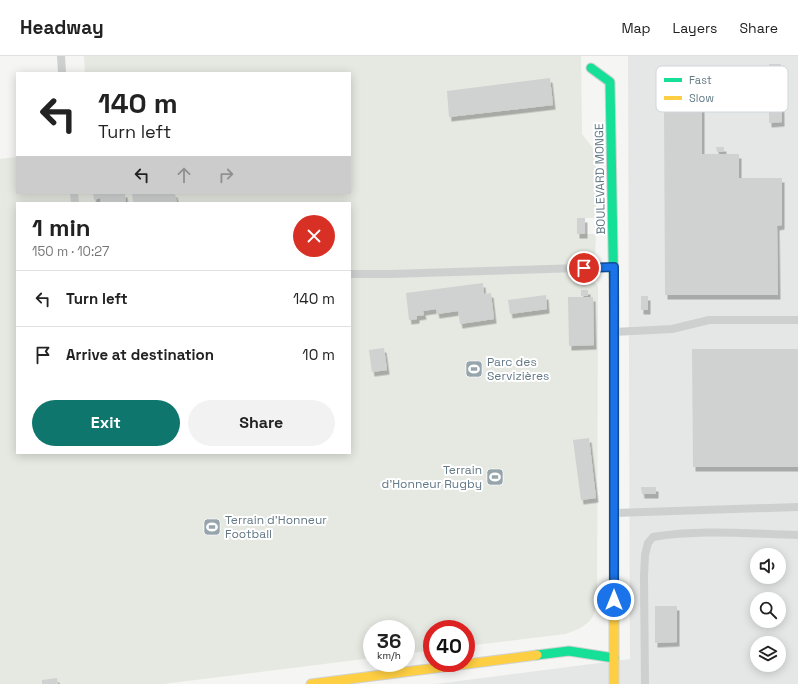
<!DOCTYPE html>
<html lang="en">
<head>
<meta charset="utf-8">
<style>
	:root { --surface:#fff; --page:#f2f2f2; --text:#222; --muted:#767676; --line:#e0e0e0; --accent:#0f766e }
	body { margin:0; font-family:"Space Grotesk",sans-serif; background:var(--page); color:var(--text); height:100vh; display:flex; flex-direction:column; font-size:15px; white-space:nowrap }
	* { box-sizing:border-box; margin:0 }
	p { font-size:13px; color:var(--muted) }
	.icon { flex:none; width:22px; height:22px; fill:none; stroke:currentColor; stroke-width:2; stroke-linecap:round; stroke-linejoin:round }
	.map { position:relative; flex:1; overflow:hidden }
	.sheet { position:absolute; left:16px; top:146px; width:335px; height:252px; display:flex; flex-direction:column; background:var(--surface); border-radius:0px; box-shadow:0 2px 10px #0003 }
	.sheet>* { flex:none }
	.guide { position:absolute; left:16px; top:16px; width:335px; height:122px; border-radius:0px; box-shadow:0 2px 10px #0003; background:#fff; color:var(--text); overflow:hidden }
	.controls { position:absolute; left:750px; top:492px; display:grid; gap:8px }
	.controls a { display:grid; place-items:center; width:36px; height:36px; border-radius:50%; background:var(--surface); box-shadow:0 2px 10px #0003; font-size:20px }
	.speed { position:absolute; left:363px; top:564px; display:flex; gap:8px; font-size:20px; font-weight:700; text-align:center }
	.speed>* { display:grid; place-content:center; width:52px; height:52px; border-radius:50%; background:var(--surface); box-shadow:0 2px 10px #0003; line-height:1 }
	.speed small { font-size:10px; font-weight:400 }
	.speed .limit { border:6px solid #d22; background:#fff; color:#111 }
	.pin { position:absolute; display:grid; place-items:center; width:34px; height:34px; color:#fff; margin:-17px; border:2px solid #fff; border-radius:50%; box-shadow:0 1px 4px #0007 }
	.me { position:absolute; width:44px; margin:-22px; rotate:0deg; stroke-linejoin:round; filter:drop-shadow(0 0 3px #0008) }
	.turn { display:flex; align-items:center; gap:14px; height:84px; padding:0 16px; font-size:18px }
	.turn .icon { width:52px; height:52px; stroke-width:2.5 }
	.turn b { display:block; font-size:28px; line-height:34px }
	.lanes { display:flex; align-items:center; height:38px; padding:0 16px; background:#0003; justify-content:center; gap:20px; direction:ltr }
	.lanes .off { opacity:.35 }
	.round { display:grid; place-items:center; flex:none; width:42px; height:42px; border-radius:21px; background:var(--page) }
	.headline { display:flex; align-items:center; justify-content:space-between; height:68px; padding:0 16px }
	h1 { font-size:24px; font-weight:600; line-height:30px }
	.action { display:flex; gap:8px; margin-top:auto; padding:8px 16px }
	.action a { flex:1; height:46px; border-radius:24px; background:var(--accent); color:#fff; font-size:16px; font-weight:600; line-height:46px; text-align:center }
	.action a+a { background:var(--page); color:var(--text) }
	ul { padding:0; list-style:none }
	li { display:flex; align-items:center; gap:12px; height:56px; padding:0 16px; border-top:1px solid var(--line) }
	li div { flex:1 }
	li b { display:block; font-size:15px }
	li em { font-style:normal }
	header { display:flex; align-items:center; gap:24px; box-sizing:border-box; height:56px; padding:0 20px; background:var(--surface); border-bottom:1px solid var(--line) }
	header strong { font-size:19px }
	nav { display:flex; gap:22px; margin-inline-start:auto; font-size:14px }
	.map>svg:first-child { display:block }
	.built { fill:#e5e7e6; fill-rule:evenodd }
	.green { fill:#e5e9e1; fill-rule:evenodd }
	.building { fill:#d0d1d1; filter:url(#shadow) }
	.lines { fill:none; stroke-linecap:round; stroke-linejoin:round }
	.fast-casing { stroke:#d0d2d3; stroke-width:11 }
	.slow-casing { stroke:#d0d2d3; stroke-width:11 }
	.lane { stroke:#ced0d0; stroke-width:8 }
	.fast { stroke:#16e098; stroke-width:9 }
	.slow { stroke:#ffcf43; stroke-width:9 }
	.route-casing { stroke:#114b97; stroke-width:10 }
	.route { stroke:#1a73e8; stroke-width:7 }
	.labels { text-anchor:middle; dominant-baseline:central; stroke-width:4; stroke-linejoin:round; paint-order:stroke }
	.street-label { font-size:12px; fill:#637986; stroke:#fff }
	.poi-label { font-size:12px; fill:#637986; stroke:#fff; text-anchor:start }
	.key { fill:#fff; stroke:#d0d7db; stroke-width:1 }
	.key-label { font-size:11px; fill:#637986 }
</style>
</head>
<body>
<header>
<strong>Headway</strong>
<nav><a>Map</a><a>Layers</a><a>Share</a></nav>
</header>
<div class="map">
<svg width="798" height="628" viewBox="0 0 798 628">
	<defs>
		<filter id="shadow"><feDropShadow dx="2.5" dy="4.5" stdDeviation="0" flood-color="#0004"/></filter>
	</defs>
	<rect width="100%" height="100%" fill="#f5f5f3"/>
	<path class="built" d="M629,0H798V628H435L630,603L628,1ZM757,499H779V521H757ZM757,543H779V565H757ZM757,587H779V609H757Z"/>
	<path class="green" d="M84,0H581L582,78L596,96V162H578L577,178H596L595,200L592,203L588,204V222L593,224L598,230L597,547C594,567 583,572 565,578L466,590V573H432V594L406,598V573H372V602L163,628H0V103L17,101V137H350V17H85ZM17,147H350V397H17Z"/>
	<g class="building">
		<polygon points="769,8 781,8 782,66 769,67"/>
		<polygon points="550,22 553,49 449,61 447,35"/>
		<polygon points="664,50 702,51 702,98 739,98 739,122 782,122 782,169 777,170 778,239 665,239"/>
		<polygon points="716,91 724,91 724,96 717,96"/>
		<polygon points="93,137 125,137 126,147 101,147 100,142 94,144"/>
		<polygon points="132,137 175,137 177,147 133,147"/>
		<rect x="577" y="162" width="8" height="16"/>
		<polygon points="483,227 484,238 491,237 494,263 460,268 458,255 437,258 436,253 423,255 424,259 417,260 417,263 409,264 406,237"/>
		<rect x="581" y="234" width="7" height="6"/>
		<polygon points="546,239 547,253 510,258 508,244"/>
		<rect x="641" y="240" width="7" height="14"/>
		<polygon points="568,241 593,241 594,289 569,290"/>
		<polygon points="384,292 387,314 372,316 369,294"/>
		<polygon points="692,293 798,293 798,411 693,411"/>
		<polygon points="589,382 596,442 581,444 573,384"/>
		<polygon points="641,431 656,431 656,438 642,438"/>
		<polygon points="655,550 677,550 677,586 655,587"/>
		<polygon points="57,622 58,628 42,628 42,624"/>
	</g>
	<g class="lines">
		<defs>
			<g id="fast">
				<polyline points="591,12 610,26 614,252 614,548"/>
				<polyline points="537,599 569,595 614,602"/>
			</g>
			<g id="slow">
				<polyline points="311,628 537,599"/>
				<polyline points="614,628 614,548"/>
			</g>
		</defs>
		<use href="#fast" class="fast-casing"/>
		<use href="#slow" class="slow-casing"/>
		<g class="lane">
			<polyline points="61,0 62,17"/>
			<polyline points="74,137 75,147"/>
			<polyline points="350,218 390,218 613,211"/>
			<polyline points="614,276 672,273 709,264 798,264"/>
			<polyline points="615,457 798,451"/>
			<path d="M645,628L644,520L645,499L648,487L653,481C700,473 750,478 798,479"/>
		</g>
		<use href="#fast" class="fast"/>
		<use href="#slow" class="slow"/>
	</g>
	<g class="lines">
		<defs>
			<polyline id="route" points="584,212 614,211 614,544"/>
		</defs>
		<use href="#route" class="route-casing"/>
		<use href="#route" class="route"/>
	</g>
	<defs>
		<symbol id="stadium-square" viewBox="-11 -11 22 22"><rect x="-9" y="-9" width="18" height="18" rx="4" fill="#96a4ac" stroke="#fff"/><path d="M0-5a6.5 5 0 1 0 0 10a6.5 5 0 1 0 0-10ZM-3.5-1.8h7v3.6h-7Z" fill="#fff"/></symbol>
	</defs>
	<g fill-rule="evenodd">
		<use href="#stadium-square" x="464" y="303" width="20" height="20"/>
		<use href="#stadium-square" x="485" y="411" width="20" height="20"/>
		<use href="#stadium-square" x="202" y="461" width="20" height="20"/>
	</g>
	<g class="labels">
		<g class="street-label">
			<text transform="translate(600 123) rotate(-91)">BOULEVARD MONGE</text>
		</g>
		<g class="poi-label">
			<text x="487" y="306">Parc des<tspan x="487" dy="14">Servizières</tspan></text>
			<text x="482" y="414" text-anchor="end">Terrain<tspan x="482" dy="14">d'Honneur Rugby</tspan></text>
			<text x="225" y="464">Terrain d'Honneur<tspan x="225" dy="14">Football</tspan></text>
		</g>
	</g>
	<rect x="656" y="10" width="132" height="46" rx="6" class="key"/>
	<rect x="664" y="22" width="18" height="4" fill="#16e098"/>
	<rect x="664" y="40" width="18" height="4" fill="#ffcf43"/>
	<g class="key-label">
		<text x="689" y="28">Fast</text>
		<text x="689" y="46">Slow</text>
	</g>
</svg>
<div class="controls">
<a><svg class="icon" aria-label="sound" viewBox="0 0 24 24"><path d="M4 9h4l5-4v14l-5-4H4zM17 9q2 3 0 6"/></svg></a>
<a><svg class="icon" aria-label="search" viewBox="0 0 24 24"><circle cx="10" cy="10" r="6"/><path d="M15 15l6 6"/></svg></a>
<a><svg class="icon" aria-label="layers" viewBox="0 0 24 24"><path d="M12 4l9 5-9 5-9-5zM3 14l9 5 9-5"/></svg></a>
</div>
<div class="speed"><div>36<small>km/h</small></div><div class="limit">40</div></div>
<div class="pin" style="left:584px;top:212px;background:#d93025"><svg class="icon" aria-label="arrive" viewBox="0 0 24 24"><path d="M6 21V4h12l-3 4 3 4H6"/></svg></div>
<svg class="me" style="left:614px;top:544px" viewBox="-20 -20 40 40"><circle r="17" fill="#1a73e8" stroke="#fff" stroke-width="3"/><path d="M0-11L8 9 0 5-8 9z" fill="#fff"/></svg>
<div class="guide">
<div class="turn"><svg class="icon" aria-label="left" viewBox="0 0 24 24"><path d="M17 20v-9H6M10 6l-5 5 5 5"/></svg><div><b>140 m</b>Turn left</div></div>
<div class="lanes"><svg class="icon" aria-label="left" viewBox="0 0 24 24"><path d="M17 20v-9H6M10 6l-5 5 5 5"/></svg><svg class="icon off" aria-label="ahead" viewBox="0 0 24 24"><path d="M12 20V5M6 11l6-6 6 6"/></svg><svg class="icon off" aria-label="right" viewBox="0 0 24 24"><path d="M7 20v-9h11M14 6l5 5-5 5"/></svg></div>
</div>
<section class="sheet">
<div class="headline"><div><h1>1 min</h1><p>150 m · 10:27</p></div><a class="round" style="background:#d93025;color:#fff"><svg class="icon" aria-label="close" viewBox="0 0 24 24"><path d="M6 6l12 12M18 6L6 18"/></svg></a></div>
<ul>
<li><svg class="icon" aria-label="left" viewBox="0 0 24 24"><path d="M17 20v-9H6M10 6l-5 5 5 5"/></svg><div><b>Turn left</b></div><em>140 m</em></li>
<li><svg class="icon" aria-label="arrive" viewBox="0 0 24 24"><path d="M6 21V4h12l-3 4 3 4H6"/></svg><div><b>Arrive at destination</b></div><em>10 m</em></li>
</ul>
<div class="action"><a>Exit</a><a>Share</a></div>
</section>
</div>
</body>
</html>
